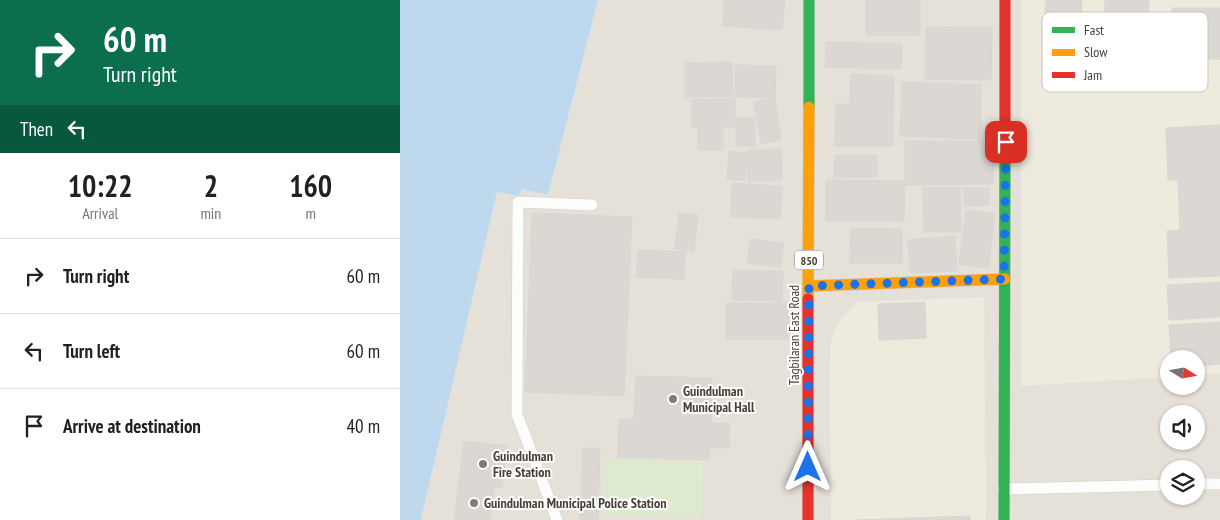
<!DOCTYPE html>
<html lang="en">
<head>
<meta charset="utf-8">
<style>
	:root { --surface:#fff; --page:#f2f2f2; --text:#202124; --muted:#757577; --line:#e0e0e0 }
	body { margin:0; font-family:"PT Sans Narrow",sans-serif; background:var(--page); color:var(--text); height:100vh; display:flex; flex-direction:column; font-size:19px; white-space:nowrap }
	* { box-sizing:border-box; margin:0 }
	p { font-size:16px; color:var(--muted) }
	.icon { flex:none; width:28px; height:28px; fill:none; stroke:currentColor; stroke-width:2; stroke-linecap:round; stroke-linejoin:round }
	.map { position:relative; flex:1; overflow:hidden }
	.panel { display:flex; flex-direction:column; background:var(--surface); width:400px }
	.panel>* { flex:none }
	.hud { background:#0b6e4f; color:#fff; overflow:hidden }
	.needle { width:32px; rotate:101deg }
	.buttons { position:absolute; left:760px; top:350px; display:grid; gap:10px }
	.buttons a { display:grid; place-items:center; width:45px; height:45px; border-radius:50%; background:var(--surface); box-shadow:0 1px 4px #0004; font-size:25px }
	.pin { position:absolute; display:grid; place-items:center; width:42px; height:42px; color:#fff; margin:-21px; border-radius:10px; box-shadow:0 2px 8px #0006 }
	.me { position:absolute; width:55px; margin:-28px; rotate:0deg; stroke-linejoin:round; filter:drop-shadow(0 0 4px #0008) }
	.turn { display:flex; align-items:center; gap:18px; height:105px; padding:0 20px; font-size:22px }
	.turn .icon { width:65px; height:65px; stroke-width:2.5 }
	.turn b { display:block; font-size:35px; line-height:42px }
	.then { display:flex; align-items:center; height:48px; padding:0 20px; background:#0003; gap:10px; font-size:19px }
	.eta { display:flex; justify-content:space-evenly; align-items:center; height:85px; text-align:center }
	.eta b { font-size:30px; font-weight:600; line-height:35px }
	ul { padding:0; list-style:none }
	li { display:flex; align-items:center; gap:15px; height:75px; padding:0 20px; border-top:1px solid var(--line) }
	li div { flex:1 }
	li b { display:block; font-size:19px }
	li em { font-style:normal }
	main { display:flex; flex:1; min-height:0 }
	.map>svg:first-child { display:block }
	.residential { fill:#e5e1d9; fill-rule:evenodd }
	.education { fill:#eeeade }
	.green { fill:#deeacd }
	.water { fill:#bed9ed }
	.building { fill:#dbd8d4; stroke:#d9d6d1 }
	.lines { fill:none; stroke-linecap:round; stroke-linejoin:round }
	.lane-casing { stroke:#cfcdc9; stroke-width:12 }
	.fast-casing { stroke:#d0ccc3; stroke-width:12 }
	.slow-casing { stroke:#d0ccc3; stroke-width:12 }
	.jam-casing { stroke:#d0ccc3; stroke-width:12 }
	.lane { stroke:#fdfdfc; stroke-width:11 }
	.fast { stroke:#30b455; stroke-width:11 }
	.slow { stroke:#ff9f0a; stroke-width:11 }
	.jam { stroke:#e5322d; stroke-width:11 }
	.route { stroke:#1a73e8; stroke-width:9; stroke-dasharray:0 16.2 }
	.poi-dot { fill:#827e76; stroke:#fff; stroke-width:2 }
	.labels { text-anchor:middle; dominant-baseline:central; stroke-width:4; stroke-linejoin:round; paint-order:stroke }
	.shield { fill:#fff; stroke:#7e7a73; stroke-width:1 }
	.shield-label { font-size:12px; font-weight:bold; fill:#474137 }
	.street-label { font-size:14px; fill:#474137; stroke:#fff }
	.poi-label { font-size:14px; font-weight:bold; fill:#474137; stroke:#fff; text-anchor:start }
	.key { fill:#fff; stroke:#c8c6c3; stroke-width:1 }
	.key-label { font-size:14px; fill:#474137 }
</style>
</head>
<body>
<main>
<section class="panel">
<div class="hud">
<div class="turn"><svg class="icon" aria-label="right" viewBox="0 0 24 24"><path d="M7 20v-9h11M14 6l5 5-5 5"/></svg><div><b>60 m</b>Turn right</div></div>
<div class="then">Then<svg class="icon" aria-label="left" viewBox="0 0 24 24"><path d="M17 20v-9H6M10 6l-5 5 5 5"/></svg></div>
</div>
<div class="eta">
<div><b>10:22</b><p>Arrival</p></div>
<div><b>2</b><p>min</p></div>
<div><b>160</b><p>m</p></div>
</div>
<ul>
<li><svg class="icon" aria-label="right" viewBox="0 0 24 24"><path d="M7 20v-9h11M14 6l5 5-5 5"/></svg><div><b>Turn right</b></div><em>60 m</em></li>
<li><svg class="icon" aria-label="left" viewBox="0 0 24 24"><path d="M17 20v-9H6M10 6l-5 5 5 5"/></svg><div><b>Turn left</b></div><em>60 m</em></li>
<li><svg class="icon" aria-label="arrive" viewBox="0 0 24 24"><path d="M6 21V4h12l-3 4 3 4H6"/></svg><div><b>Arrive at destination</b></div><em>40 m</em></li>
</ul>
</section>
<div class="map">
<svg width="820" height="520" viewBox="0 0 820 520">
	<rect width="100%" height="100%" fill="#f1efec"/>
	<path class="residential" d="M198,0H820V520H21L97,191L118,196L121,188L148,195ZM769,359H796V386H769ZM769,414H796V441H769ZM769,469H796V496H769Z"/>
	<g class="education">
		<polygon points="621,0 820,0 820,374 796,375 796,359 769,359 769,377 621,386"/>
		<polygon points="584,297 586,520 431,520 430,344 440,319 457,302"/>
	</g>
	<polygon class="green" points="204,459 302,462 301,517 202,514"/>
	<polygon class="water" points="0,0 198,0 148,195 122,189 119,196 97,192 21,520 0,520"/>
	<g class="building">
		<polygon points="324,0 385,0 382,30 323,26"/>
		<rect x="466" y="0" width="54" height="35"/>
		<polygon points="646,0 682,0 680,25 644,22"/>
		<polygon points="705,0 749,0 747,30 704,28"/>
		<rect x="772" y="8" width="48" height="51"/>
		<polygon points="526,27 592,28 591,80 525,79"/>
		<polygon points="426,42 502,44 501,69 425,67"/>
		<polygon points="332,62 333,96 285,97 285,63"/>
		<polygon points="336,65 376,66 375,98 335,97"/>
		<polygon points="451,74 494,76 493,105 450,104"/>
		<polygon points="502,82 581,85 580,139 500,136"/>
		<polygon points="375,98 381,140 361,144 354,102"/>
		<rect x="292" y="99" width="43" height="28"/>
		<polygon points="436,104 493,105 493,146 435,146"/>
		<rect x="336" y="118" width="19" height="28"/>
		<polygon points="820,125 820,276 769,278 767,231 780,230 778,180 768,180 766,128"/>
		<rect x="298" y="127" width="25" height="23"/>
		<polygon points="505,141 593,141 593,184 505,185"/>
		<polygon points="381,149 382,180 348,181 347,150"/>
		<polygon points="329,151 347,153 345,180 327,179"/>
		<polygon points="435,155 477,155 477,177 434,177"/>
		<polygon points="426,180 505,181 504,221 426,221"/>
		<polygon points="332,183 382,186 380,219 331,217"/>
		<polygon points="560,187 561,232 524,232 523,188"/>
		<polygon points="564,188 589,188 589,205 564,206"/>
		<polygon points="566,210 595,214 588,268 559,264"/>
		<polygon points="132,213 232,217 224,396 125,392"/>
		<polygon points="279,213 298,215 294,251 275,249"/>
		<polygon points="451,228 502,229 502,263 450,263"/>
		<polygon points="555,236 557,271 510,273 508,240"/>
		<polygon points="350,239 384,243 380,267 347,263"/>
		<polygon points="238,250 285,252 284,279 236,277"/>
		<polygon points="333,270 383,271 382,301 332,300"/>
		<polygon points="820,282 820,317 769,320 767,285"/>
		<polygon points="525,302 526,338 479,340 478,304"/>
		<rect x="326" y="303" width="63" height="36"/>
		<polygon points="820,322 820,364 796,366 796,359 771,359 769,325"/>
		<polygon points="236,376 312,378 311,423 330,423 329,448 309,448 309,460 218,457 219,419 234,419"/>
		<polygon points="64,441 107,446 102,488 59,482"/>
		<polygon points="183,448 200,448 198,520 180,520"/>
		<polygon points="59,482 94,487 90,520 54,520"/>
		<polygon points="570,516 570,520 457,520"/>
	</g>
	<g class="lines">
		<defs>
			<g id="lane">
				<polyline points="796,484 820,484"/>
				<polyline points="603,489 769,485"/>
				<polyline points="157,520 117,414 118,202 192,205"/>
			</g>
			<g id="fast">
				<polyline points="409,107 409,0"/>
				<polyline points="604,520 605,152"/>
			</g>
			<g id="slow">
				<polyline points="409,286 605,279"/>
				<polyline points="408,299 409,107"/>
			</g>
			<g id="jam">
				<polyline points="605,152 605,0"/>
				<polyline points="408,520 408,299"/>
			</g>
		</defs>
		<use href="#lane" class="lane-casing"/>
		<use href="#fast" class="fast-casing"/>
		<use href="#slow" class="slow-casing"/>
		<use href="#jam" class="jam-casing"/>
		<use href="#lane" class="lane"/>
		<use href="#fast" class="fast"/>
		<use href="#slow" class="slow"/>
		<use href="#jam" class="jam"/>
	</g>
	<g class="lines">
		<polyline class="route" points="408,467 409,286 604,279 606,142"/>
	</g>
	<g class="poi-dot">
		<circle cx="273" cy="399" r="5"/>
		<circle cx="83" cy="464" r="5"/>
		<circle cx="74" cy="503" r="5"/>
	</g>
	<g class="labels">
		<rect class="shield" x="395" y="250.5" width="28" height="19" rx="4"/>
		<g class="shield-label">
			<text x="409" y="260">850</text>
		</g>
		<g class="street-label">
			<text transform="translate(394 335) rotate(-90)">Tagbilaran East Road</text>
		</g>
		<g class="poi-label">
			<text x="283" y="391">Guindulman<tspan x="283" dy="16">Municipal Hall</tspan></text>
			<text x="93" y="456">Guindulman<tspan x="93" dy="16">Fire Station</tspan></text>
			<text x="84" y="503">Guindulman Municipal Police Station</text>
		</g>
	</g>
	<rect x="642" y="12" width="166" height="80" rx="8" class="key"/>
	<rect x="652" y="27" width="23" height="6" fill="#30b455"/>
	<rect x="652" y="49" width="23" height="7" fill="#ff9f0a"/>
	<rect x="652" y="72" width="23" height="6" fill="#e5322d"/>
	<g class="key-label">
		<text x="684" y="35">Fast</text>
		<text x="684" y="57">Slow</text>
		<text x="684" y="80">Jam</text>
	</g>
</svg>
<div class="buttons">
<a><svg class="needle" viewBox="-14 -14 28 28"><path d="M0-13l5 13h-10z" fill="#e53935"/><path d="M0 13l5-13h-10z" fill="#757577"/></svg></a>
<a><svg class="icon" aria-label="sound" viewBox="0 0 24 24"><path d="M4 9h4l5-4v14l-5-4H4zM17 9q2 3 0 6"/></svg></a>
<a><svg class="icon" aria-label="layers" viewBox="0 0 24 24"><path d="M12 4l9 5-9 5-9-5zM3 14l9 5 9-5"/></svg></a>
</div>
<div class="pin" style="left:606px;top:142px;background:#d93025"><svg class="icon" aria-label="arrive" viewBox="0 0 24 24"><path d="M6 21V4h12l-3 4 3 4H6"/></svg></div>
<svg class="me" style="left:408px;top:467px" viewBox="-20 -20 40 40"><path d="M0-17L14 15 0 8-14 15z" fill="#1a73e8" stroke="#fff" stroke-width="4"/></svg>
</div>
</main>
</body>
</html>
